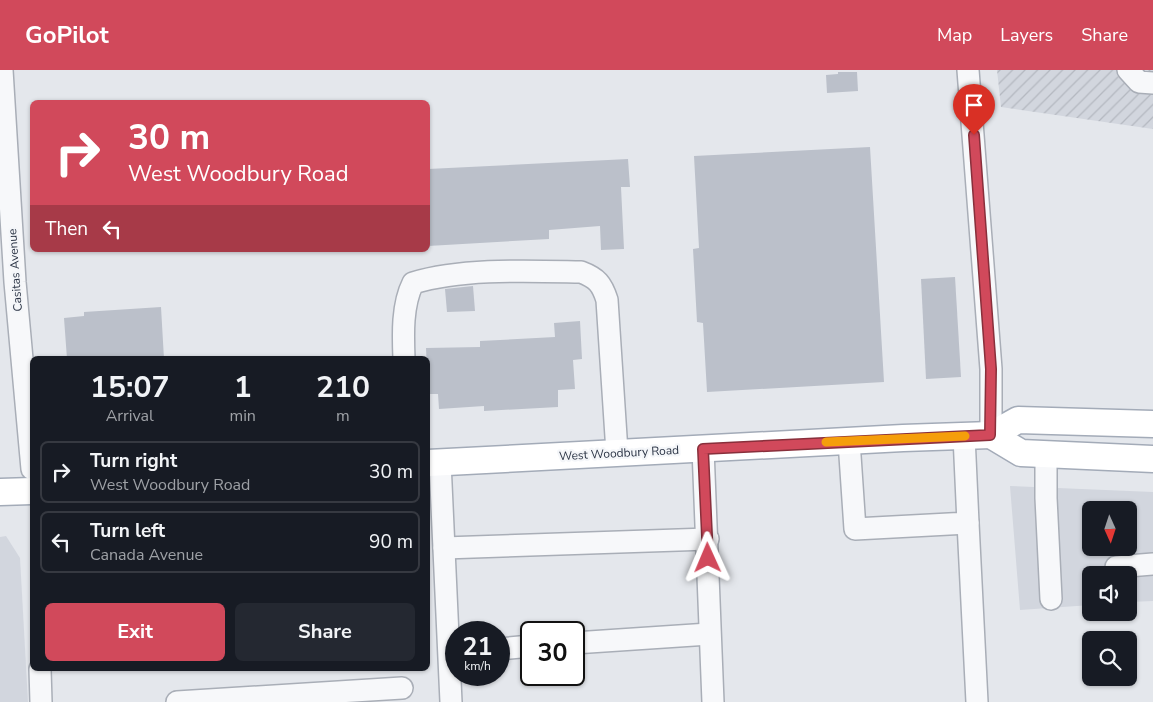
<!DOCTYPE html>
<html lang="en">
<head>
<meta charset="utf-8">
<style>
	:root { --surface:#171b24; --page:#242831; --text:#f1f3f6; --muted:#9ea1a6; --line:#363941; --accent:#d1495b }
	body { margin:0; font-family:"Nunito Sans",sans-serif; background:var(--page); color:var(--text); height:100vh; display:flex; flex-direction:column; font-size:19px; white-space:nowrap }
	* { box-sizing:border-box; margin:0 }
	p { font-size:16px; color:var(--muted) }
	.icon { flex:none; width:28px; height:28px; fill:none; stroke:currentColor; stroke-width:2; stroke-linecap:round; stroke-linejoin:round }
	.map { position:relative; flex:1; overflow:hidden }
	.side { position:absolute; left:30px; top:286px; width:400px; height:315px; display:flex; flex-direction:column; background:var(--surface); border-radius:8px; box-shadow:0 1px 4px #0004 }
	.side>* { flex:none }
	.top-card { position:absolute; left:30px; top:30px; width:400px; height:152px; border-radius:8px; box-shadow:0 1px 4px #0004; background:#d1495b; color:#fff; overflow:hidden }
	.needle { width:32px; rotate:177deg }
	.buttons { position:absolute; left:1082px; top:431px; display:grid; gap:10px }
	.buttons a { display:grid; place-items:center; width:55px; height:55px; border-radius:8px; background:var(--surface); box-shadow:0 1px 4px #0004; font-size:25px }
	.speed { position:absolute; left:445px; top:551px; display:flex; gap:10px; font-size:25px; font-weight:700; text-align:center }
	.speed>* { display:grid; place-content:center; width:65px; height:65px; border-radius:50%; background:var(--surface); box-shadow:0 1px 4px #0004; line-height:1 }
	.speed small { font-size:12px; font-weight:400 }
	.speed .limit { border:2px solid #111; border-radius:8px; background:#fff; color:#111 }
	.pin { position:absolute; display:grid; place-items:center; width:42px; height:42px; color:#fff; margin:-51px -21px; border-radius:50% 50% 50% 0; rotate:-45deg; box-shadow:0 0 5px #0007 }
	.pin .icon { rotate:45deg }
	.me { position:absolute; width:55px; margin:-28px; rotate:359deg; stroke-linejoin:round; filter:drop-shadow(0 0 4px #0008) }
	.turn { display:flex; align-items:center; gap:18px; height:105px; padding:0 15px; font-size:22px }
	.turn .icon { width:65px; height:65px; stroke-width:2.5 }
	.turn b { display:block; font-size:35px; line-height:42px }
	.then { display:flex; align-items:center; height:48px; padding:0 15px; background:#0003; gap:10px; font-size:19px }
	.eta { display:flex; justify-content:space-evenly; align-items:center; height:85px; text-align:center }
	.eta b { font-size:30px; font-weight:700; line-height:35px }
	.cta { display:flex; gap:10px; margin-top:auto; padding:10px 15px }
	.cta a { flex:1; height:58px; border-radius:8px; background:var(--accent); color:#fff; font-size:20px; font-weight:700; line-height:58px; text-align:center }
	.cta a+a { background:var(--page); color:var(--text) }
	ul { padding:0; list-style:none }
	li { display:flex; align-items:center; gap:15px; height:62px; margin:0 10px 8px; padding:0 5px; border:2px solid var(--line); border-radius:8px }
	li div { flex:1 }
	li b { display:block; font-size:19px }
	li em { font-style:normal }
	header { display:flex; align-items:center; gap:30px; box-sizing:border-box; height:70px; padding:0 25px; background:var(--accent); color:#fff }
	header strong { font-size:24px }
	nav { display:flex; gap:28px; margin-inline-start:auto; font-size:18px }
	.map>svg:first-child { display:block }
	.built { fill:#d2d6de; fill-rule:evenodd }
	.industrial { fill:url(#industrial-furrows) }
	.building { fill:#bbc0ca }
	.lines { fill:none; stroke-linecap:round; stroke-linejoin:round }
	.minor-casing { stroke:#a9aeb7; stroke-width:24 }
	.major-casing { stroke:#a3abb8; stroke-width:29 }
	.minor { stroke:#f7f8fa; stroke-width:21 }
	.major { stroke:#fff; stroke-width:26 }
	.route-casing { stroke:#882f3b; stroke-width:12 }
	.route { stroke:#d1495b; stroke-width:9 }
	.slow { stroke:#f59e0b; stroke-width:9 }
	.labels { text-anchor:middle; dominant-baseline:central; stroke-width:4.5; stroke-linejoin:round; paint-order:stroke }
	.street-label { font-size:12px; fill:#2b3445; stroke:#f4f6f9 }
</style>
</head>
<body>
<header>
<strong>GoPilot</strong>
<nav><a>Map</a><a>Layers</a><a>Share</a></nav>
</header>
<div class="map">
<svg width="1153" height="632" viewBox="0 0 1153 632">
	<defs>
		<pattern id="industrial-furrows" width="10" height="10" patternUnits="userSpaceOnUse" patternTransform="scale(1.25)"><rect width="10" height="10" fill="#d2d6de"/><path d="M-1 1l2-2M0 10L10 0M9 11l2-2" fill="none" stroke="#b4b8c0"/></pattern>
	</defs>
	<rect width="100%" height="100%" fill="#e4e7ec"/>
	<g class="built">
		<path d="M1010,416L1153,422V531L1129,532V505H1091V535L1020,540ZM1091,440H1129V478H1091Z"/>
		<polygon points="6,466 20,488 28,632 0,632 0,467"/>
	</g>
	<polygon class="industrial" points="997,0 1153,0 1153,59 1001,37"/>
	<g class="building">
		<polygon points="838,2 857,2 858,21 827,23 826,5 838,4"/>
		<polygon points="870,77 884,312 707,322 703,253 697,252 693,179 699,178 694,86"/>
		<polygon points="628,89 630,117 621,117 624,179 601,180 600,156 549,160 549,169 428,176 428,99"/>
		<polygon points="955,207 961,307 926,309 921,209"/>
		<polygon points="473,216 475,241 447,242 445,219"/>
		<polygon points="161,237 164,289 67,289 64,248 84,246 84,242"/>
		<polygon points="580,251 582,289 573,290 575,319 558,320 558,337 484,341 484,336 439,339 438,324 428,324 426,278 480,277 480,271 555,267 554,253"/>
	</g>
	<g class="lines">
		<defs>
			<g id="minor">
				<polyline points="2,0 15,212 32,399"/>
				<polyline points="968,0 991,299 991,365"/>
				<polyline points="1128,0 1139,12 1153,13"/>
				<path d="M404,289C403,264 402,235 413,213C463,198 529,201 581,202C597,208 602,214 607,230L617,382"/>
				<polyline points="849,371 855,459 968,453 964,366"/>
				<polyline points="703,379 713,632"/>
				<polyline points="1046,384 1046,428 1051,529"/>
				<polyline points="440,392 451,632"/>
				<polyline points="968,453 977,632"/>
				<polyline points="444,478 708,469"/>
				<polyline points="1116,497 1153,494"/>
				<polyline points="574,573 709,564"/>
				<polyline points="499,579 531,576"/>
				<polyline points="40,599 41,632"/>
				<polyline points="177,632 402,618"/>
			</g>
			<g id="major">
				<polyline points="991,365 1021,383 1153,389"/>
				<polyline points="428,393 903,368 991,365 1018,350 1153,354"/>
				<polyline points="0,422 32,421"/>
			</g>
		</defs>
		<use href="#minor" class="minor-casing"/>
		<use href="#major" class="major-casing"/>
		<use href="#minor" class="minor"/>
		<use href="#major" class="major"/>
	</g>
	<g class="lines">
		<defs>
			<polyline id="route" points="708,488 703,379 990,365 991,299 974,65"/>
		</defs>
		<use href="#route" class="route-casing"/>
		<use href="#route" class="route"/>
		<polyline class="slow" points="826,372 965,366"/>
	</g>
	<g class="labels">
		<g class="street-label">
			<text transform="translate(15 200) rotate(-94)">Casitas Avenue</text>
			<text transform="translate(619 383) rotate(-3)">West Woodbury Road</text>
		</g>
	</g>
</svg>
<div class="buttons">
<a><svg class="needle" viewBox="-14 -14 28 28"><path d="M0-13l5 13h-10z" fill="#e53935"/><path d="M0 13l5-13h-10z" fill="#9ea1a6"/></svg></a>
<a><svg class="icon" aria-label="sound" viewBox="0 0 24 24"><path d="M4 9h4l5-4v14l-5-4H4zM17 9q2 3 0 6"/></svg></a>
<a><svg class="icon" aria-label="search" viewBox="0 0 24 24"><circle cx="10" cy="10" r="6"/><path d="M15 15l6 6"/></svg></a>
</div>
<div class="speed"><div>21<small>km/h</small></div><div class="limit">30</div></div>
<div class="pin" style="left:974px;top:65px;background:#d93025"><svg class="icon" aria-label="arrive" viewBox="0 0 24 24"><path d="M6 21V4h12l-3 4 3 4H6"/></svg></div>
<svg class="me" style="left:708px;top:488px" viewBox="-20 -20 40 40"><path d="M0-17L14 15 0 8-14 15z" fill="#d1495b" stroke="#fff" stroke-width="4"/></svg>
<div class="top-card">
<div class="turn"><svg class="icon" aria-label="right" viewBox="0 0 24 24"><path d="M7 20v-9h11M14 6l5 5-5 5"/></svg><div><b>30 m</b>West Woodbury Road</div></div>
<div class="then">Then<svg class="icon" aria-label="left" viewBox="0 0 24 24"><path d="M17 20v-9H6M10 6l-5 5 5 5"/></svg></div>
</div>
<section class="side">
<div class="eta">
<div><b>15:07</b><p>Arrival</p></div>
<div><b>1</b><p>min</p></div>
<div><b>210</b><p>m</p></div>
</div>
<ul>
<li><svg class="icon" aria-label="right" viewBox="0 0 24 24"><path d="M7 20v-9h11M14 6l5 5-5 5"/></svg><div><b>Turn right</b><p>West Woodbury Road</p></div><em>30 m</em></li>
<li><svg class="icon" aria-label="left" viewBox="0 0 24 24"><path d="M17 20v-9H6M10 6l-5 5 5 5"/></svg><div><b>Turn left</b><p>Canada Avenue</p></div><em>90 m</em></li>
</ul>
<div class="cta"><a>Exit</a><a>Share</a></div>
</section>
</div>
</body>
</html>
